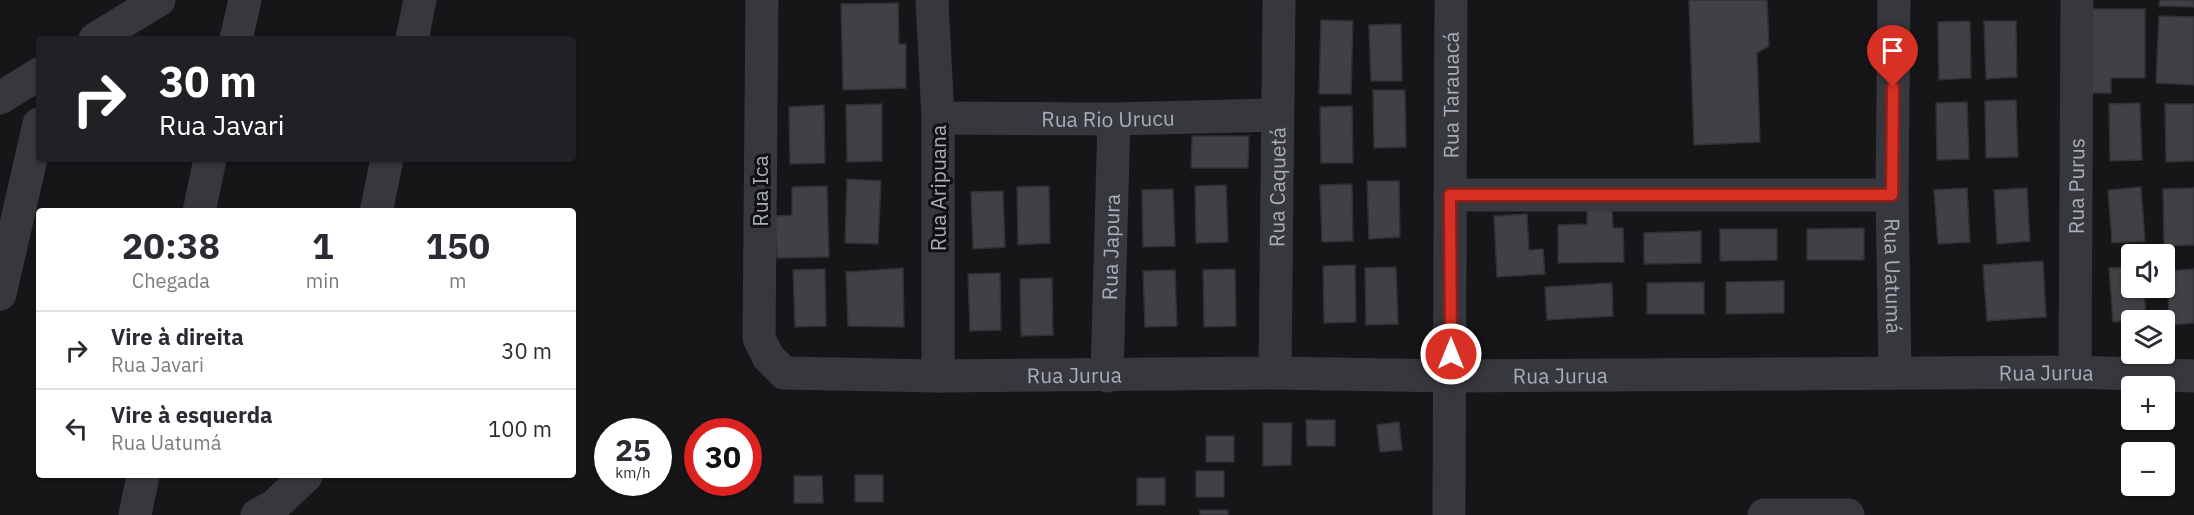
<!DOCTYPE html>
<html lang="pt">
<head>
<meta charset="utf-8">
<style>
	:root { --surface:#fff; --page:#f2f2f3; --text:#2b2b33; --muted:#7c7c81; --line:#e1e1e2 }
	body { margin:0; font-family:"IBM Plex Sans",sans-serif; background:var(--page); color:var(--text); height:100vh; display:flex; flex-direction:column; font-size:22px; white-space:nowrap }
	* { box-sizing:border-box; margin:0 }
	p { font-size:20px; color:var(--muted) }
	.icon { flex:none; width:33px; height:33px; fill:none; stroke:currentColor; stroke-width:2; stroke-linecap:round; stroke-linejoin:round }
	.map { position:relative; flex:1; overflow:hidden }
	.details { position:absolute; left:36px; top:208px; width:540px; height:270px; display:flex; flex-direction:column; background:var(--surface); border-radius:6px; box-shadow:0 2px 4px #0004 }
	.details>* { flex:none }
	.hud { position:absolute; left:36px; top:36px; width:540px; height:126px; border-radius:6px; box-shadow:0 2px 4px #0004; background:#202124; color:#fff; overflow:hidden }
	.controls { position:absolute; left:2121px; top:244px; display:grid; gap:12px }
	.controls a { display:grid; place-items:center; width:54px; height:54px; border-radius:6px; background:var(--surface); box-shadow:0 2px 4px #0004; font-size:30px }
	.speed { position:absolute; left:594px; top:418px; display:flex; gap:12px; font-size:30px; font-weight:700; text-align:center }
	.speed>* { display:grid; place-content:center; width:78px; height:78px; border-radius:50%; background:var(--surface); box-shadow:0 2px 4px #0004; line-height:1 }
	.speed small { font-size:15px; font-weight:400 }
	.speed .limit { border:9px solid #d22; background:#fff; color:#111 }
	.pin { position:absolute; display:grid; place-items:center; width:51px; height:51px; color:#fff; margin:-62px -26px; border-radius:50% 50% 50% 0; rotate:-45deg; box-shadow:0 0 6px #0007 }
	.pin .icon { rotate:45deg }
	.me { position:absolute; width:66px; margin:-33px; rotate:0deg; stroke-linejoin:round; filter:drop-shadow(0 0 4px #0008) }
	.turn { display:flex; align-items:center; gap:21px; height:126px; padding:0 24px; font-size:27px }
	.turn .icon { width:78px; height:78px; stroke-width:2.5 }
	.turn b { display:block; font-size:42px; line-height:51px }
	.eta { display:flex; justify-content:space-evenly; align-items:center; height:102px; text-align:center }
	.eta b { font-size:36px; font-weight:700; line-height:42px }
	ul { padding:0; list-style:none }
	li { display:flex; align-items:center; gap:18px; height:78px; padding:0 24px; border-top:2px solid var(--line) }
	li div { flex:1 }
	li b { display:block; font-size:22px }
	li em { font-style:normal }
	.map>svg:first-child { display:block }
	.building { fill:#404145; stroke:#303034; stroke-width:1.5 }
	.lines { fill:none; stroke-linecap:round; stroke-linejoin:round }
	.minor { stroke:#37383d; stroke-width:33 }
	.route-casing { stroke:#8d1f18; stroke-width:15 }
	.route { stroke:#d93025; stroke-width:10 }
	.labels { text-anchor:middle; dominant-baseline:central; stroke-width:6; stroke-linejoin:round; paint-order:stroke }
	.street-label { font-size:21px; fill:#a8adb8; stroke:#111113 }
</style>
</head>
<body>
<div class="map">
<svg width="2194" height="515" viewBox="0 0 2194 515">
	<rect width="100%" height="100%" fill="#161618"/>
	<g class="building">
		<polygon points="1689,0 1767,0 1769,46 1757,53 1760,142 1694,145"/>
		<polygon points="2160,0 2194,0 2194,7 2159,6"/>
		<polygon points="898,3 899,44 906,44 906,88 843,90 841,4"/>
		<polygon points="2085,9 2145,9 2145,78 2111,78 2111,93 2085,93"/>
		<polygon points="2159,16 2194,17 2194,85 2156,83"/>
		<polygon points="1321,20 1353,21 1351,94 1319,94"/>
		<polygon points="1970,21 1971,78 1939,80 1938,22"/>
		<polygon points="1984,21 2016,21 2017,77 1986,79"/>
		<polygon points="1401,24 1402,81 1371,81 1369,25"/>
		<polygon points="1373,90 1405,90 1406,147 1374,148"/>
		<polygon points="2016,100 2018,157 1986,158 1985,101"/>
		<polygon points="1967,102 1969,159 1937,160 1936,103"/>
		<polygon points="2140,103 2142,160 2110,161 2109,104"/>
		<polygon points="882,104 882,161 847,162 846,105"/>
		<polygon points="2165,104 2194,104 2194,161 2166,162"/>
		<polygon points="824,105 825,163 790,164 789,107"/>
		<polygon points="1352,106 1353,163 1321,163 1320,107"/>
		<polygon points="1192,136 1249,136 1248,168 1191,168"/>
		<polygon points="847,179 881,181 878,244 845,243"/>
		<polygon points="1367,181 1399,181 1400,237 1369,239"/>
		<polygon points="1352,184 1353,241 1322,242 1320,185"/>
		<polygon points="1226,185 1228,242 1196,243 1195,186"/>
		<polygon points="827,186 829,257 777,258 775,216 792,215 792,187"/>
		<polygon points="1049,186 1050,243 1018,245 1017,187"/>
		<polygon points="2141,187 2145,241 2112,243 2108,190"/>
		<polygon points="1967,188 1970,242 1938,244 1934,190"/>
		<polygon points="2027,188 2030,241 1997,244 1994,190"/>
		<polygon points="2194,188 2194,245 2164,246 2163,189"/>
		<polygon points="1173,189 1175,246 1143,247 1142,190"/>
		<polygon points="1003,191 1005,247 973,249 971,192"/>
		<polygon points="1587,207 1612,207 1613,228 1623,228 1624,262 1558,263 1558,225 1587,224"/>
		<polygon points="1527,214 1529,250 1543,249 1545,274 1497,277 1494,216"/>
		<polygon points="1864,228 1864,260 1807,260 1807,229"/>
		<polygon points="1720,229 1777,229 1777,260 1720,261"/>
		<polygon points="1701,231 1701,263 1644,264 1644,233"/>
		<polygon points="2043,261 2046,317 1987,321 1983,265"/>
		<polygon points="1355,265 1356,322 1324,323 1323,266"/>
		<polygon points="1396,267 1398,324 1366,325 1365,268"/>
		<polygon points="2132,267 2132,288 2144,288 2146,319 2113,322 2109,268"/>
		<polygon points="903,268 904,327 848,326 846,272"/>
		<polygon points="825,269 826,326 795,327 793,270"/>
		<polygon points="1235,269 1236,326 1204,327 1203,270"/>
		<polygon points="2194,269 2194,323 2170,325 2166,271"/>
		<polygon points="1175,270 1177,326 1145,327 1143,271"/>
		<polygon points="1000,273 1001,330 970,331 968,274"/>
		<polygon points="1052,278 1053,335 1021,336 1020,279"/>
		<polygon points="1784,281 1784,313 1726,314 1726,282"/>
		<polygon points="1704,282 1704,314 1647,314 1647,283"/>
		<polygon points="1612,283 1613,316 1547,320 1545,287"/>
		<polygon points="1306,420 1335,420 1335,446 1307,446"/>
		<polygon points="1399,422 1402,450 1380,452 1377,425"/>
		<polygon points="1263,423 1292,423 1291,465 1263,466"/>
		<rect x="1206" y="436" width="28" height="26"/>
		<rect x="1196" y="471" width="28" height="26"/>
		<rect x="855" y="475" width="28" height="27"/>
		<polygon points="794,476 822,476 823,503 794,503"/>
		<rect x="1137" y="478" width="28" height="27"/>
		<rect x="1200" y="510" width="28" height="5"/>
	</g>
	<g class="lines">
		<g class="minor">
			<path id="s1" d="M762,0L759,338L768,357L784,373L938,376L1275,373L1451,376L2075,372L2194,376"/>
			<polyline points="932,0 938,118 938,376"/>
			<path id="s2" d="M1894,0L1892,195L1895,373"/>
			<polyline points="95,39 159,0"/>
			<polyline points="236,39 245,0"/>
			<polyline points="412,39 420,0"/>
			<polyline points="0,98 39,74"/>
			<path id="s3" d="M938,118L1114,119L1277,115"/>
			<polyline points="1450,195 1892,195"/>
			<polyline points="199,212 210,159"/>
			<polyline points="376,212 387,159"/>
			<polyline points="0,294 39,124"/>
			<path id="s4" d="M2075,372L2077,0"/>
			<path id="s5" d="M1275,373L1279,0"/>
			<path id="s6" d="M1107,376L1114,119"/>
			<polyline points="135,515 143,476"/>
			<polyline points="257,515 274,506 306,476"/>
			<path id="s7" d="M1449,515L1451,0"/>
			<polyline points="1764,515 1848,515"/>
		</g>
	</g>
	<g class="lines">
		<defs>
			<polyline id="route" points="1451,354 1450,195 1892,195 1893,87"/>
		</defs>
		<use href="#route" class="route-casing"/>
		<use href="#route" class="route"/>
	</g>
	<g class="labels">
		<g class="street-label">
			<text stroke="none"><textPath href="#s7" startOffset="420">Rua Tarauacá</textPath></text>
			<text stroke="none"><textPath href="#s3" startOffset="170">Rua Rio Urucu</textPath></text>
			<text stroke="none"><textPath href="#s5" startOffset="186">Rua Caquetá</textPath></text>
			<text stroke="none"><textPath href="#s4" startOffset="186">Rua Purus</textPath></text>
			<text transform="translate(938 188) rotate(-90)">Rua Aripuana</text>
			<text transform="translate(760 191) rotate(-90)">Rua Ica</text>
			<text stroke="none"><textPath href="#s6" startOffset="129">Rua Japura</textPath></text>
			<text stroke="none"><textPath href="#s2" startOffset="276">Rua Uatumá</textPath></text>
			<text stroke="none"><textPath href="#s1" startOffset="1644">Rua Jurua</textPath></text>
			<text stroke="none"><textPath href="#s1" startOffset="1158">Rua Jurua</textPath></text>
			<text stroke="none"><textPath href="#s1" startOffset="672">Rua Jurua</textPath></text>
		</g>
	</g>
</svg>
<div class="controls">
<a><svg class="icon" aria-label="sound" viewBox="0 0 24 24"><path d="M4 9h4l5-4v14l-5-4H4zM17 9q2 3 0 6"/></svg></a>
<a><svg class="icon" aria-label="layers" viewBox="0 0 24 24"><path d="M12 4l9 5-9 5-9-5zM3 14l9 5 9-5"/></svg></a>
<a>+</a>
<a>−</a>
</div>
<div class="speed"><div>25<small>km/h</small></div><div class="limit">30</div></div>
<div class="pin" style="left:1893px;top:87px;background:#d93025"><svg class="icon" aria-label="arrive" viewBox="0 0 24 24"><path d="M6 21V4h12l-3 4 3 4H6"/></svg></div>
<svg class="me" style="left:1451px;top:354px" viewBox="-20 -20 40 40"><circle r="17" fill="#d93025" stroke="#fff" stroke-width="3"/><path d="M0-11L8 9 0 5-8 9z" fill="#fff"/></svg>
<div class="hud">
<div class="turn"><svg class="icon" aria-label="right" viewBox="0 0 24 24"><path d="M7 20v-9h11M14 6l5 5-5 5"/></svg><div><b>30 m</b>Rua Javari</div></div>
</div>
<section class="details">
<div class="eta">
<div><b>20:38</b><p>Chegada</p></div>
<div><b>1</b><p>min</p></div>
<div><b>150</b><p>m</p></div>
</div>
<ul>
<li><svg class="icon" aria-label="right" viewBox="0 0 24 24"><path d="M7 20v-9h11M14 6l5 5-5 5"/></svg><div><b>Vire à direita</b><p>Rua Javari</p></div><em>30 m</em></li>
<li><svg class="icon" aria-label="left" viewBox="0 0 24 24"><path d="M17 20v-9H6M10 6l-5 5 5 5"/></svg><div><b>Vire à esquerda</b><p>Rua Uatumá</p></div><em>100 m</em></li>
</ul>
</section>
</div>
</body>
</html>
